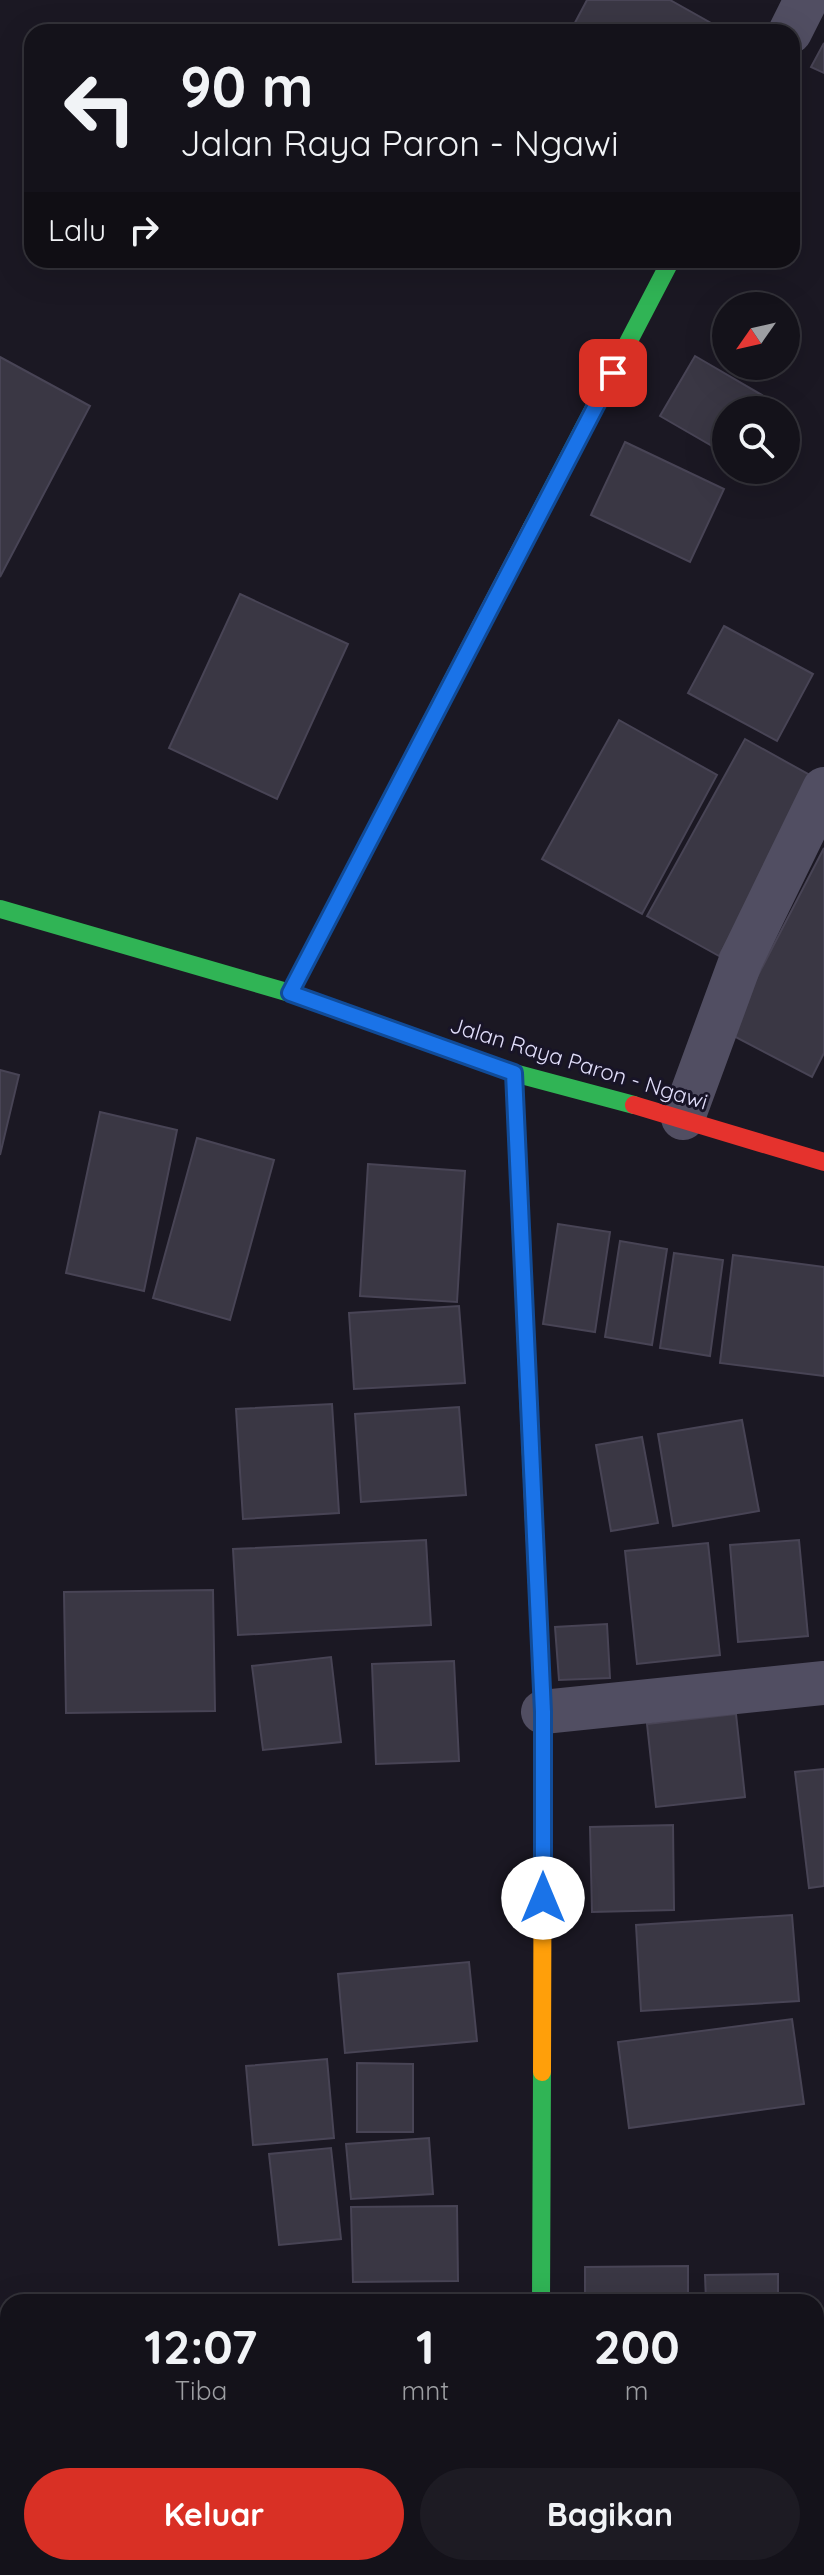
<!DOCTYPE html>
<html lang="id">
<head>
<meta charset="utf-8">
<style>
	:root { --surface:#14121a; --page:#1d1b23; --text:#f1f3f6; --muted:#9d9ea2; --line:#333239; --accent:#d93025 }
	body { margin:0; font-family:Quicksand,sans-serif; background:var(--page); color:var(--text); height:100vh; display:flex; flex-direction:column; font-size:30px; white-space:nowrap }
	* { box-sizing:border-box; margin:0 }
	p { font-size:26px; color:var(--muted) }
	.icon { flex:none; width:44px; height:44px; fill:none; stroke:currentColor; stroke-width:2; stroke-linecap:round; stroke-linejoin:round }
	.map { position:relative; flex:1; overflow:hidden }
	.sheet { position:absolute; left:0px; top:2294px; width:824px; height:282px; display:flex; flex-direction:column; background:var(--surface); border-radius:24px 24px 0 0; box-shadow:0 8px 32px #0002,0 0 0 2px var(--line) }
	.sheet>* { flex:none }
	.top-card { position:absolute; left:24px; top:24px; width:776px; height:244px; border-radius:24px; box-shadow:0 8px 32px #0002,0 0 0 2px var(--line); background:#14121a; color:var(--text); overflow:hidden }
	.needle { width:52px; rotate:236deg }
	.buttons { position:absolute; left:712px; top:292px; display:grid; gap:16px }
	.buttons a { display:grid; place-items:center; width:88px; height:88px; border-radius:50%; background:var(--surface); box-shadow:0 8px 32px #0002,0 0 0 2px var(--line); font-size:40px }
	.pin { position:absolute; display:grid; place-items:center; width:68px; height:68px; color:#fff; margin:-34px; border-radius:16px; box-shadow:0 4px 12px #0006 }
	.me { position:absolute; width:88px; margin:-44px; rotate:0deg; stroke-linejoin:round; filter:drop-shadow(0 0 6px #0008) }
	.turn { display:flex; align-items:center; gap:28px; height:168px; padding:0 24px; font-size:36px }
	.turn .icon { width:104px; height:104px; stroke-width:2.5 }
	.turn b { display:block; font-size:56px; line-height:68px }
	.then { display:flex; align-items:center; height:76px; padding:0 24px; background:#0003; gap:16px; font-size:30px }
	.eta { display:flex; justify-content:space-evenly; align-items:center; height:136px; text-align:center }
	.eta b { font-size:48px; font-weight:800; line-height:56px }
	.cta { display:flex; gap:16px; margin-top:auto; padding:16px 24px }
	.cta a { flex:1; height:92px; border-radius:48px; background:var(--accent); color:#fff; font-size:32px; font-weight:800; line-height:92px; text-align:center }
	.cta a+a { background:var(--page); color:var(--text) }
	.map>svg:first-child { display:block }
	.building { fill:#3a3744; stroke:#484455; stroke-width:2 }
	.lines { fill:none; stroke-linecap:round; stroke-linejoin:round }
	.street { stroke:#514e62; stroke-width:44 }
	.fast { stroke:#30b455; stroke-width:18 }
	.slow { stroke:#ff9f0a; stroke-width:18 }
	.jam { stroke:#e5322d; stroke-width:18 }
	.route-casing { stroke:#114b97; stroke-width:20 }
	.route { stroke:#1a73e8; stroke-width:14 }
	.labels { text-anchor:middle; dominant-baseline:central; stroke-width:6; stroke-linejoin:round; paint-order:stroke }
	.street-label { font-size:22px; fill:#e2dffb; stroke:#181427 }
</style>
</head>
<body>
<div class="map">
<svg width="824" height="2575" viewBox="0 0 824 2575">
	<rect width="100%" height="100%" fill="#1b1823"/>
	<g class="building">
		<polygon points="587,0 670,0 727,32 570,32"/>
		<polygon points="824,43 824,73 811,67"/>
		<polygon points="695,356 791,412 786,421 786,410 726,410 726,454 660,416"/>
		<polygon points="0,357 90,406 0,577"/>
		<polygon points="625,442 724,489 690,562 591,515"/>
		<polygon points="240,594 348,644 277,799 169,748"/>
		<polygon points="724,626 813,674 777,741 688,693"/>
		<polygon points="619,720 717,775 642,914 542,859"/>
		<polygon points="745,739 817,779 719,956 647,916"/>
		<polygon points="824,848 824,1053 812,1077 728,1033"/>
		<polygon points="0,1070 19,1075 0,1155"/>
		<polygon points="100,1112 177,1130 144,1291 66,1273"/>
		<polygon points="197,1138 274,1160 230,1320 153,1298"/>
		<polygon points="368,1164 465,1171 457,1302 360,1296"/>
		<polygon points="558,1224 610,1232 595,1332 543,1324"/>
		<polygon points="620,1241 667,1249 652,1345 605,1337"/>
		<polygon points="674,1253 723,1260 710,1356 660,1348"/>
		<polygon points="733,1255 824,1267 824,1376 720,1363"/>
		<polygon points="459,1306 465,1383 354,1389 349,1313"/>
		<polygon points="332,1404 339,1513 243,1519 236,1409"/>
		<polygon points="459,1407 466,1495 361,1502 355,1414"/>
		<polygon points="742,1420 759,1511 673,1526 658,1434"/>
		<polygon points="642,1437 658,1523 611,1531 596,1445"/>
		<polygon points="426,1540 431,1625 238,1635 233,1549"/>
		<polygon points="799,1540 808,1636 738,1642 730,1545"/>
		<polygon points="708,1543 720,1655 637,1664 625,1551"/>
		<polygon points="213,1590 215,1711 66,1713 64,1592"/>
		<polygon points="607,1624 610,1678 559,1680 555,1627"/>
		<polygon points="331,1657 341,1742 263,1750 252,1666"/>
		<polygon points="454,1661 459,1761 376,1764 372,1664"/>
		<polygon points="736,1714 745,1797 656,1807 647,1724"/>
		<polygon points="824,1769 824,1886 809,1888 795,1772"/>
		<polygon points="673,1825 674,1910 592,1912 590,1827"/>
		<polygon points="792,1915 799,2001 641,2011 636,1925"/>
		<polygon points="469,1962 477,2041 345,2053 338,1974"/>
		<polygon points="792,2019 804,2104 629,2128 618,2042"/>
		<polygon points="327,2059 334,2138 253,2145 246,2066"/>
		<polygon points="357,2063 413,2064 413,2132 357,2132"/>
		<polygon points="429,2138 433,2194 351,2199 346,2144"/>
		<polygon points="331,2148 341,2239 279,2245 269,2154"/>
		<polygon points="457,2206 458,2281 353,2282 351,2207"/>
		<polygon points="688,2266 688,2302 585,2302 585,2267"/>
		<polygon points="778,2274 778,2302 706,2302 705,2275"/>
		<polygon points="483,2294 483,2302 387,2302 387,2295"/>
		<polygon points="254,2568 401,2568 401,2572 364,2575 255,2575"/>
		<rect x="607" y="2568" width="88" height="7"/>
		<polygon points="716,2568 804,2568 805,2575 716,2575"/>
	</g>
	<g class="lines">
		<g class="street">
			<polyline points="790,32 806,0"/>
			<polyline points="683,1118 741,960 824,789"/>
			<polyline points="543,1712 824,1683"/>
			<polyline points="540,2575 540,2568"/>
		</g>
		<g class="fast">
			<polyline points="532,527 671,260"/>
			<polyline points="0,909 290,993 514,1073 634,1105"/>
			<polyline points="514,1073 532,1479"/>
			<polyline points="541,2302 542,2072"/>
		</g>
		<g class="slow">
			<polyline points="290,993 532,527"/>
			<polyline points="532,1479 543,1712 542,2072"/>
		</g>
		<polyline class="jam" points="634,1105 824,1162"/>
	</g>
	<g class="lines">
		<defs>
			<polyline id="route" points="543,1898 543,1712 514,1073 290,993 613,373"/>
		</defs>
		<use href="#route" class="route-casing"/>
		<use href="#route" class="route"/>
	</g>
	<g class="labels">
		<g class="street-label">
			<text transform="translate(579 1063) rotate(17)">Jalan Raya Paron - Ngawi</text>
		</g>
	</g>
</svg>
<div class="buttons">
<a><svg class="needle" viewBox="-14 -14 28 28"><path d="M0-13l5 13h-10z" fill="#e53935"/><path d="M0 13l5-13h-10z" fill="#9d9ea2"/></svg></a>
<a><svg class="icon" aria-label="search" viewBox="0 0 24 24"><circle cx="10" cy="10" r="6"/><path d="M15 15l6 6"/></svg></a>
</div>
<div class="pin" style="left:613px;top:373px;background:#d93025"><svg class="icon" aria-label="arrive" viewBox="0 0 24 24"><path d="M6 21V4h12l-3 4 3 4H6"/></svg></div>
<svg class="me" style="left:543px;top:1898px" viewBox="-20 -20 40 40"><circle r="19" fill="#fff"/><path d="M0-13L10 11 0 6-10 11z" fill="#1a73e8"/></svg>
<div class="top-card">
<div class="turn"><svg class="icon" aria-label="left" viewBox="0 0 24 24"><path d="M17 20v-9H6M10 6l-5 5 5 5"/></svg><div><b>90 m</b>Jalan Raya Paron - Ngawi</div></div>
<div class="then">Lalu<svg class="icon" aria-label="right" viewBox="0 0 24 24"><path d="M7 20v-9h11M14 6l5 5-5 5"/></svg></div>
</div>
<section class="sheet">
<div class="eta">
<div><b>12:07</b><p>Tiba</p></div>
<div><b>1</b><p>mnt</p></div>
<div><b>200</b><p>m</p></div>
</div>
<div class="cta"><a>Keluar</a><a>Bagikan</a></div>
</section>
</div>
</body>
</html>
